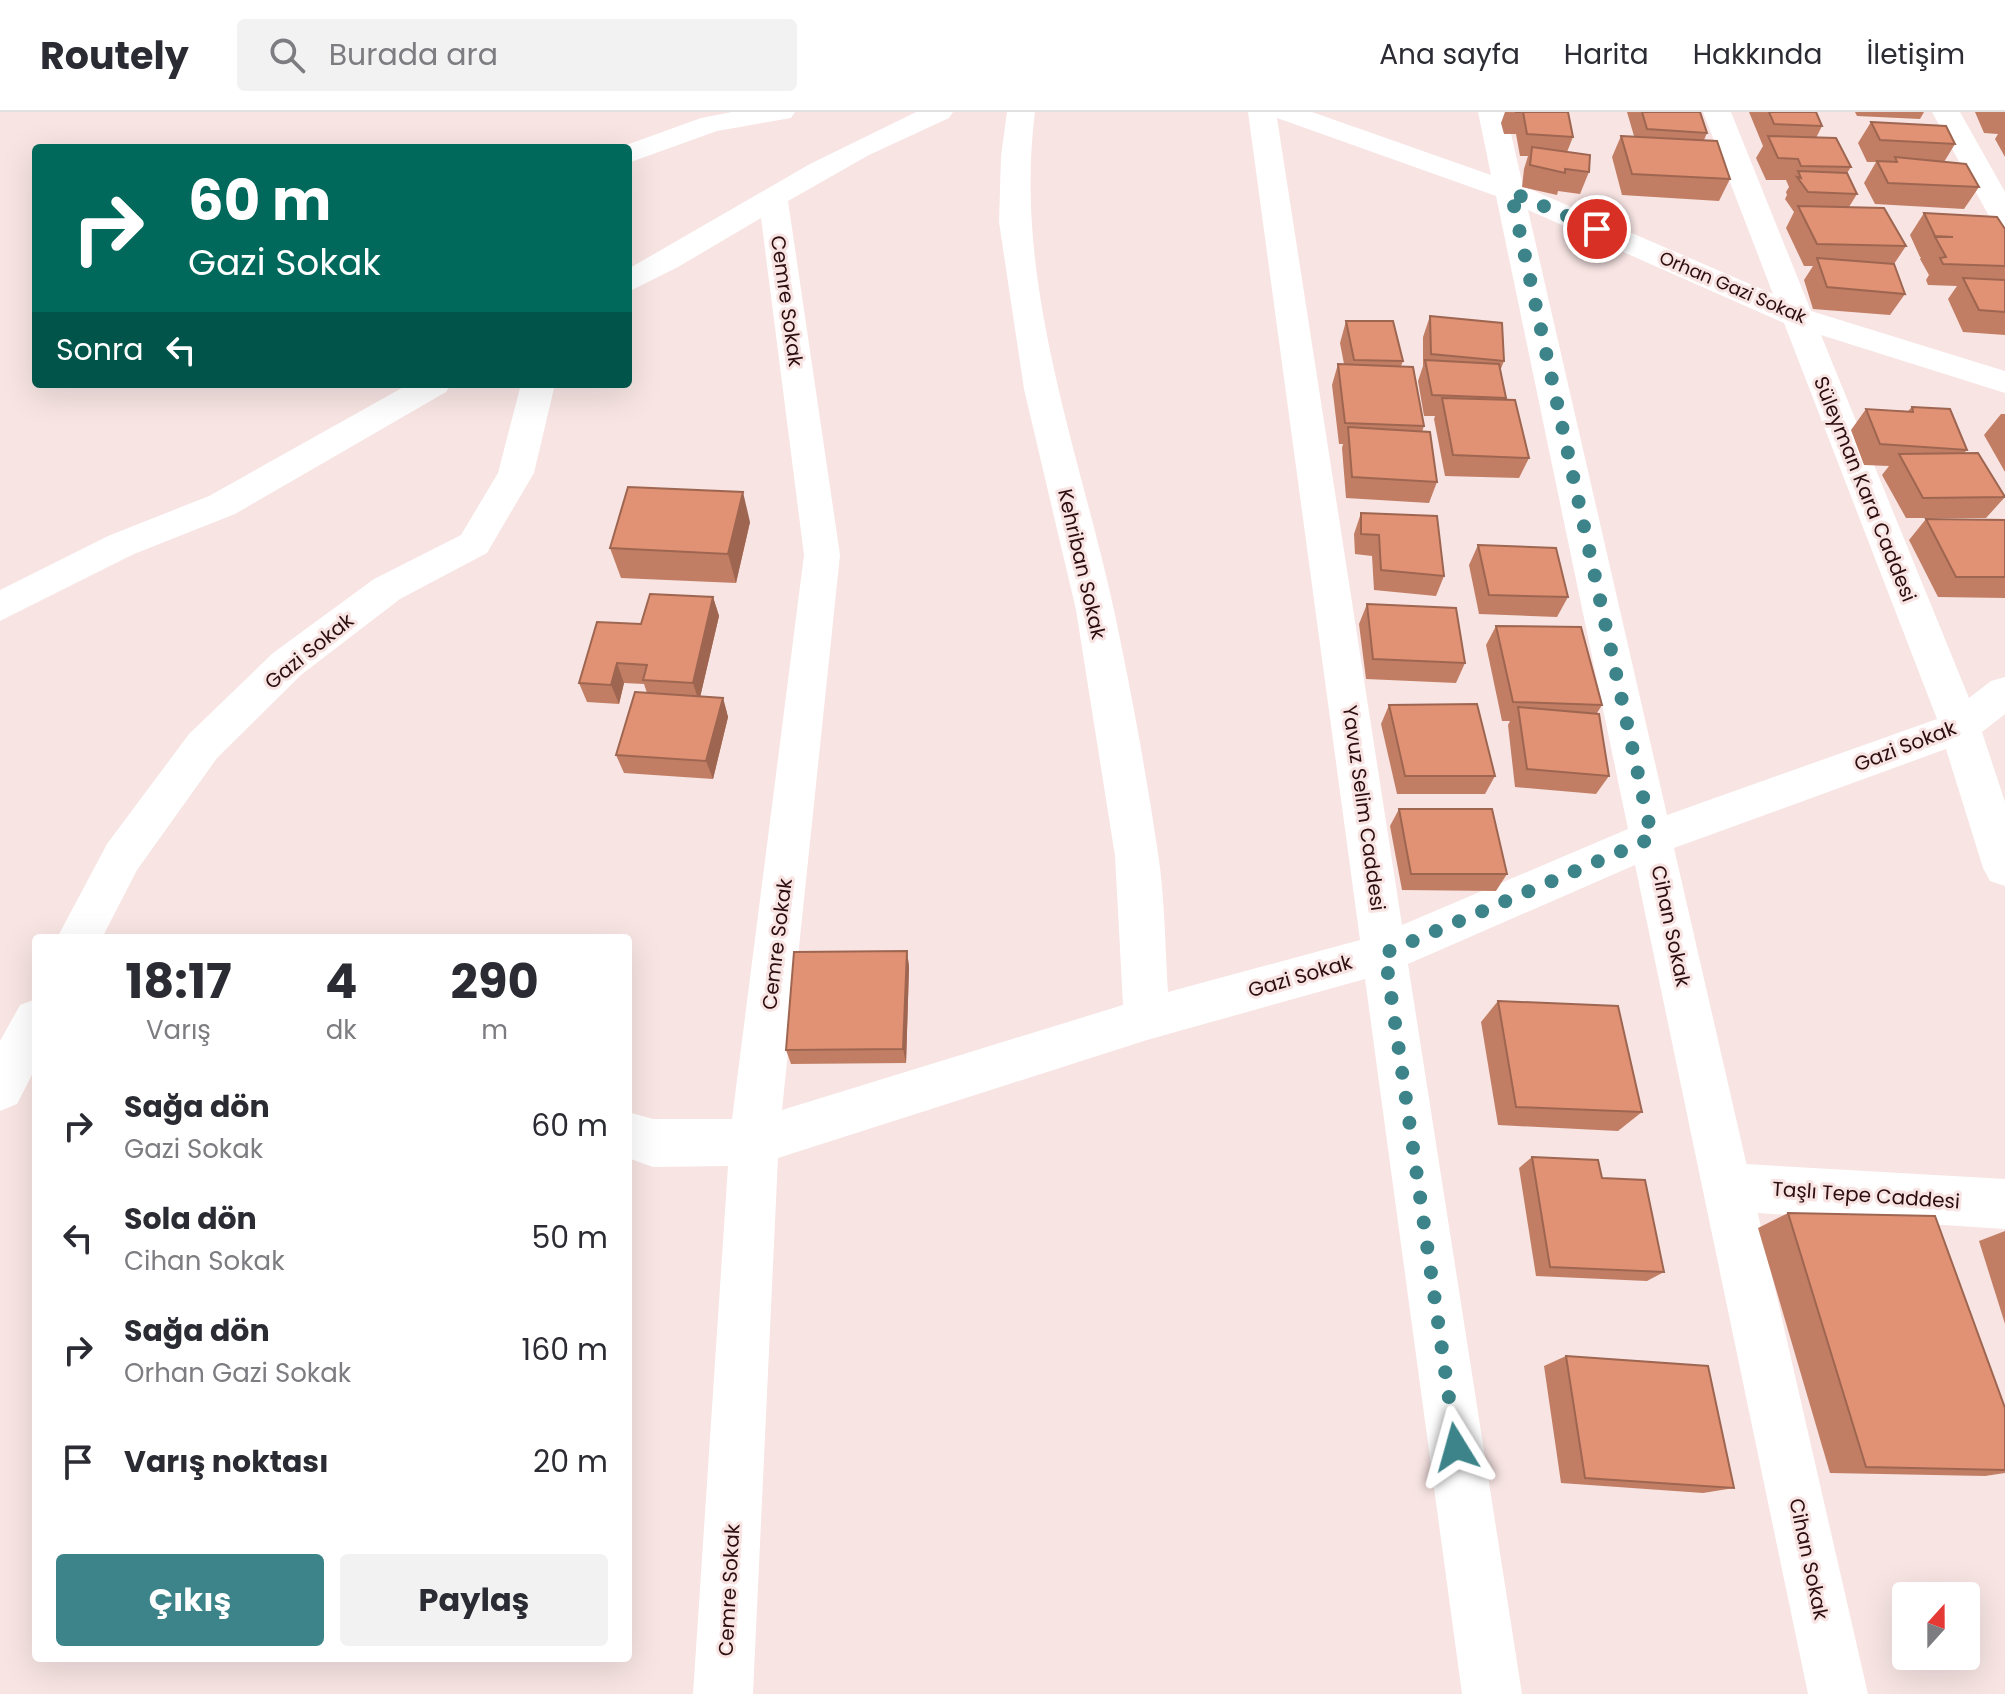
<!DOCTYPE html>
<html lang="tr">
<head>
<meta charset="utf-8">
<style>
	:root { --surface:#fff; --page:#f2f2f3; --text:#2b2b33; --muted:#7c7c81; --line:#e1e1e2; --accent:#3c8489 }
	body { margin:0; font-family:Poppins,sans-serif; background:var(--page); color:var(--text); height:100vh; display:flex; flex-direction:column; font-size:30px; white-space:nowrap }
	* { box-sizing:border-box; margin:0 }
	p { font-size:26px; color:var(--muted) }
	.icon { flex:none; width:44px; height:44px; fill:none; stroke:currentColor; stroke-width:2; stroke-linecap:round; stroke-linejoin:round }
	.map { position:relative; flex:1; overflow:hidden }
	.details { position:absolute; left:32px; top:822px; width:600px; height:728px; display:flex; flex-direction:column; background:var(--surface); border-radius:8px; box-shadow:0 8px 32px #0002 }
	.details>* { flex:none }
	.top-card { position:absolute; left:32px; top:32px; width:600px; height:244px; border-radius:8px; box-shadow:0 8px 32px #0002; background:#00695c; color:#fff; overflow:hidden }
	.needle { width:52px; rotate:21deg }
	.controls { position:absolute; left:1892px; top:1470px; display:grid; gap:16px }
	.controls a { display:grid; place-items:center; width:88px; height:88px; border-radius:8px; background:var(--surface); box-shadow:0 8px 32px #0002; font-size:40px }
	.pin { position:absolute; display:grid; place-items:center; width:68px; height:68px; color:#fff; margin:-34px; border:4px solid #fff; border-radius:50%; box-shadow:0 2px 8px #0007 }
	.me { position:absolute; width:88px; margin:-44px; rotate:352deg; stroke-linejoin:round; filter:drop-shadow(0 0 6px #0008) }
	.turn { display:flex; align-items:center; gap:28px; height:168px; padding:0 24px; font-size:36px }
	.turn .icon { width:104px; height:104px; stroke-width:2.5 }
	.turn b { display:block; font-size:56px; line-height:68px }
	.then { display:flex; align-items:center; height:76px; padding:0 24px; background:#0003; gap:16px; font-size:30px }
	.eta { display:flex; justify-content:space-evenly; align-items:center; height:136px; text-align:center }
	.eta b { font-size:48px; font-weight:700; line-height:56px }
	.button { display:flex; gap:16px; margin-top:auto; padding:16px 24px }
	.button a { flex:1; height:92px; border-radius:8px; background:var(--accent); color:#fff; font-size:32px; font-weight:700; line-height:92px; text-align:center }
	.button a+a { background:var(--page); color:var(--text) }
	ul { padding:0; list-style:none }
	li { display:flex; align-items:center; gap:24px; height:112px; padding:0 24px }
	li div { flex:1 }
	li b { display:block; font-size:30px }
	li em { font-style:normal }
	header { display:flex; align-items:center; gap:48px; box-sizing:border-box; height:112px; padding:0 40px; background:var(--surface); border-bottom:2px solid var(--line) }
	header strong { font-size:38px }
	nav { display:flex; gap:44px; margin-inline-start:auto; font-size:28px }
	.search { width:560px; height:72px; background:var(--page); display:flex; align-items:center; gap:20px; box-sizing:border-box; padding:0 28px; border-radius:8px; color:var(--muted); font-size:30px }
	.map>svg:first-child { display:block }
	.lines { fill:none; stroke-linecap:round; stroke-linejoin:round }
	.minor { fill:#fff; fill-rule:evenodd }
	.tertiary { fill:#fff; fill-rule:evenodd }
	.wall { fill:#c27e64 }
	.shaded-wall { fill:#9e6651 }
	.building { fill:#e19274; stroke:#9e6651; stroke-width:2 }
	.route { stroke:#3c8489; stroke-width:14; stroke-dasharray:0 25.2 }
	.labels { text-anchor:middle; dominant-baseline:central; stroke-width:6; stroke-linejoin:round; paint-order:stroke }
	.far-street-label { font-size:18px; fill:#2d0d0e; stroke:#f7e4e3 }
	.street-label { font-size:20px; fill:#2d0d0e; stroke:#f7e4e3 }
</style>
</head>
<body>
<header>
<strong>Routely</strong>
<div class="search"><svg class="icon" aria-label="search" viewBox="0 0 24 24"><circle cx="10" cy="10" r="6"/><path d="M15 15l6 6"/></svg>Burada ara</div>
<nav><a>Ana sayfa</a><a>Harita</a><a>Hakkında</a><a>İletişim</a></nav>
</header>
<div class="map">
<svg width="2005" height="1582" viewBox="0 0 2005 1582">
	<rect width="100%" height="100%" fill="#f7e4e3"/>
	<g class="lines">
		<g class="minor">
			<polygon points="732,0 795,0 791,6 717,19 628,51 628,36 618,36 701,6"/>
			<path d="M916,0H953L949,6L869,43L788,89L840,443L782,998L1123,893L1115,744L1076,498L1024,277L999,110L1001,44L1007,0H1035C1013,170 1078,334 1114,498C1131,578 1146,660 1158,741C1165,787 1165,834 1168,880L1360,828L1248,0H1312L1491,63L1478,0H1506L1523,74L1773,182L1703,0H1731L1811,199L2005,259V281L1821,223L1969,586L1991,569L2005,565V602L1982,620L2005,690V774L1990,769L1983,756L1946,637L1674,736L1868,1582H1808L1635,753L1408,852L1522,1582H1462L1365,867L1147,928L778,1046L753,1582H693L728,1054L653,1055L628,1046V1000L653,1007H732L804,443L761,106L678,155L628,180V157L810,52ZM1277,6L1496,84L1628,717L1402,813ZM1528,98L1784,211L1937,607L1667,703Z"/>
			<polygon points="1932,0 1960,0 2005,80 2005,115 1994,112 1990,106"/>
			<polygon points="409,272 451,272 446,280 235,402 134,442 0,509 0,478 108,424 209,384"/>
			<polygon points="521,272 555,272 534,361 487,441 400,487 301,563 217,646 137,758 102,826 57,826 107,732 189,622 273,541 374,467 461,423 498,361"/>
			<polygon points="36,887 36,955 17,992 0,999 0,929 20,893"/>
		</g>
		<polygon class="tertiary" points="1728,1051 2005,1067 2005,1117 1728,1099 1710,1092 1703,1075 1710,1058"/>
	</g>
	<g class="wall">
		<polygon points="1505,0 1568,0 1573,25 1567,40 1589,60 1580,82 1558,79 1557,83 1522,75 1524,57 1528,44 1520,44 1516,22 1504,22 1501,11"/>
		<polygon points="1627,0 1700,0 1707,21 1704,28 1730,67 1719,89 1622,83 1612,45 1621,24 1634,24"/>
		<polygon points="1749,0 1816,0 1822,14 1816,26 1851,55 1847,61 1857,82 1849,95 1906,134 1894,152 1905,182 1890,203 1813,197 1804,168 1813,154 1804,154 1786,116 1794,100 1785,87 1787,83 1786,80 1789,75 1786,68 1766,68 1756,46 1763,34"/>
		<polygon points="1855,0 1924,0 1920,7 1857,4"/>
		<polygon points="1975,0 2005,0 2005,45 1995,27 1998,22 1984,21"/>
		<polygon points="1871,10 1955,32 1944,50 1979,75 1964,97 1875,92 1864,71 1876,50 1867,50 1858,31"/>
		<polygon points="1924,101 2005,117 2005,223 1963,220 1948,187 1957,174 1928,173 1926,168 1929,163 1920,147 1921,145 1920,145 1910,123"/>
		<polygon points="1430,204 1504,249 1500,259 1506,286 1505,288 1529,346 1519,366 1445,364 1434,307 1435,304 1424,304 1418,269 1423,254 1423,225"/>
		<polygon points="1346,209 1403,249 1401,254 1424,314 1422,320 1437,370 1429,391 1346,386 1342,336 1343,332 1339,332 1332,273 1338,252 1344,252 1340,231"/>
		<polygon points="1912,295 1967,338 1964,341 2005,385 1986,406 1906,406 1882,363 1889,354 1864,353 1851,318 1866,297 1908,299"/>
		<polygon points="2001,302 2005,302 2005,360 1984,323"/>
		<polygon points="1361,401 1444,464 1436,484 1374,478 1372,444 1355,442 1354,422"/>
		<polygon points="1926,407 2005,408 2005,486 1938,485 1909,428"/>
		<polygon points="750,410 736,471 621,466 610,436"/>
		<polygon points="1478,433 1568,485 1557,505 1479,502 1469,453"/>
		<polygon points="713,485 719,504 700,585 723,586 728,605 713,667 624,661 616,643 647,581 644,572 624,571 619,592 587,590 579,571 641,512"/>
		<polygon points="1367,492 1465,551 1456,571 1366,567 1359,512"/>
		<polygon points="1496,514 1602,593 1597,601 1609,664 1596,682 1515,675 1508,613 1510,609 1502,609 1486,533"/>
		<polygon points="1389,593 1495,664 1485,682 1397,682 1381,612"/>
		<polygon points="1399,697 1507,762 1496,779 1402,778 1390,714"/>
		<polygon points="907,839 909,855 906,951 791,952 786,938"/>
		<polygon points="1498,889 1642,1000 1618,1019 1498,1013 1481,910"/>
		<polygon points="1532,1045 1602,1066 1664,1160 1647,1169 1536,1164 1519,1056"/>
		<polygon points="1788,1101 2005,1296 2005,1361 1985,1364 1830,1361 1758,1116"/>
		<polygon points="2005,1119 2005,1212 1979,1129"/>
		<polygon points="1566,1244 1734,1376 1703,1381 1561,1371 1544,1254"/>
	</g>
	<g class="shaded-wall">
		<polygon points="743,380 750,410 736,471 728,442"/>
		<polygon points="713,485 719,504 699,590 693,571"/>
		<polygon points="617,551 624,571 619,592 611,573"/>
		<polygon points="723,586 728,605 713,667 706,649"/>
		<polygon points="907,839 909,855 906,951 903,937"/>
	</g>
	<g class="building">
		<polygon points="1515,0 1568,0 1573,25 1527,22 1523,0"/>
		<polygon points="1642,0 1700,0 1707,21 1647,17"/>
		<polygon points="1769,0 1816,0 1822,14 1774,12"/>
		<polygon points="1871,10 1946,14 1955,32 1880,28"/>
		<polygon points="1621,24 1717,29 1730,67 1632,62"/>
		<polygon points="1768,24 1836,26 1851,55 1801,54 1798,47 1778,46"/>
		<polygon points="1532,35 1590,43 1589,60 1565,57 1565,61 1530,53"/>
		<polygon points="1895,45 1966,52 1979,75 1888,71 1877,49 1897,50"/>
		<polygon points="1798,59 1847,61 1857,82 1808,80 1797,65 1801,66"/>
		<polygon points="1798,94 1884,96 1906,134 1817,132"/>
		<polygon points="1924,101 1997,105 2005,117 2005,154 1943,152 1940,146 1946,145 1935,125 1953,125 1935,124"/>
		<polygon points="1817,146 1894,152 1905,182 1827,175"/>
		<polygon points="1963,166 2005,168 2005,200 1979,198"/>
		<polygon points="1430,204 1502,211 1504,249 1431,242"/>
		<polygon points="1346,209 1393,209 1403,249 1354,248"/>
		<polygon points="1425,248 1499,252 1506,286 1432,283"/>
		<polygon points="1338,252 1413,255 1424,314 1345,311"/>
		<polygon points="1442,286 1515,288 1529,346 1453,343"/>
		<polygon points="1912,295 1950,297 1967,338 1880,332 1866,297 1913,300"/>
		<polygon points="1348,315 1430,320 1437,370 1352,365"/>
		<polygon points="1978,341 2005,385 1923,386 1899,342"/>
		<polygon points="628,375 743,380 728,442 610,436"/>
		<polygon points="1361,401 1437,404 1444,464 1381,458 1379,423 1361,422"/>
		<polygon points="1926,407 2005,408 2005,465 1956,465"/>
		<polygon points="1478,433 1556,436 1568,485 1489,483"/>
		<polygon points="650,482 713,485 693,571 643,568 647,553 617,551 611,573 579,571 597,510 641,512"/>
		<polygon points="1367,492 1456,496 1465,551 1373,547"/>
		<polygon points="1496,514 1581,515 1602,593 1513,590"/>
		<polygon points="635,580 723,586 706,649 616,643"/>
		<polygon points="1477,592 1495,664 1405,664 1389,593"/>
		<polygon points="1518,595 1599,602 1609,664 1527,657"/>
		<polygon points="1399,697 1492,697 1507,762 1411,762"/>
		<polygon points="907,839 903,937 786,938 794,840"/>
		<polygon points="1498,889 1618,894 1642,1000 1516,995"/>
		<polygon points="1532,1045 1598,1048 1602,1066 1645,1068 1664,1160 1550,1155"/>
		<polygon points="1788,1101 1935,1104 2005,1296 2005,1358 1866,1355"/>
		<polygon points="1566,1244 1708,1254 1734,1376 1585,1366"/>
	</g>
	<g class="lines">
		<polyline class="route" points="1456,1335 1385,841 1652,726 1511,80 1597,117"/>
	</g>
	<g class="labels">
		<g class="far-street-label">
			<text transform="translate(1733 175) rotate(23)">Orhan Gazi Sokak</text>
		</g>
		<g class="street-label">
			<text transform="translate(787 189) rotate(82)">Cemre Sokak</text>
			<text transform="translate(1865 377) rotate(68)">Süleyman Kara Caddesi</text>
			<text transform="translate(1082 452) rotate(77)">Kehriban Sokak</text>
			<text transform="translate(309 539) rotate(-39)">Gazi Sokak</text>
			<text transform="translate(1905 634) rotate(-21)">Gazi Sokak</text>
			<text transform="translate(1364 696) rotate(82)">Yavuz Selim Caddesi</text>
			<text transform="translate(1671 814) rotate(78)">Cihan Sokak</text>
			<text transform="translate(777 832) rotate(-83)">Cemre Sokak</text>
			<text transform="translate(1300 864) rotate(-16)">Gazi Sokak</text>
			<text transform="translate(1866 1083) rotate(4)">Taşlı Tepe Caddesi</text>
			<text transform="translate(1809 1447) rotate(78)">Cihan Sokak</text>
			<text transform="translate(729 1478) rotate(-87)">Cemre Sokak</text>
		</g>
	</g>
</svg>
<div class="controls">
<a><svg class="needle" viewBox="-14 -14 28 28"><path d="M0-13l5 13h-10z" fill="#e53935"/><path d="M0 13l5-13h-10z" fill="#7c7c81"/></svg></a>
</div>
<div class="pin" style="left:1597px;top:117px;background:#d93025"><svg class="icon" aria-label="arrive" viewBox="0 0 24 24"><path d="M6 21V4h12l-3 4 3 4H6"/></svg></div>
<svg class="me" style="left:1456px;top:1335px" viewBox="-20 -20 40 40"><path d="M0-17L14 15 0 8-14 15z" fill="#3c8489" stroke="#fff" stroke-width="4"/></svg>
<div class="top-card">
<div class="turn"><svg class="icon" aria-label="right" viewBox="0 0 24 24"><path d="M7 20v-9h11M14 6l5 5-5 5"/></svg><div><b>60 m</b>Gazi Sokak</div></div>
<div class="then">Sonra<svg class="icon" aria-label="left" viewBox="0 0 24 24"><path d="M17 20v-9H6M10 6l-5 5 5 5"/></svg></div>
</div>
<section class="details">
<div class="eta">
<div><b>18:17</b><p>Varış</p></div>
<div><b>4</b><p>dk</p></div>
<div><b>290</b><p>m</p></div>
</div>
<ul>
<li><svg class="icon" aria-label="right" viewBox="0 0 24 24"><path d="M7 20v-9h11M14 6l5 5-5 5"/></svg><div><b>Sağa dön</b><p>Gazi Sokak</p></div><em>60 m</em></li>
<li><svg class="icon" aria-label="left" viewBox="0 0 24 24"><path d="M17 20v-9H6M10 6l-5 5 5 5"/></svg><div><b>Sola dön</b><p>Cihan Sokak</p></div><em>50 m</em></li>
<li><svg class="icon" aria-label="right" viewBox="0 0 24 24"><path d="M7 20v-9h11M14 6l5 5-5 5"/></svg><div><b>Sağa dön</b><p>Orhan Gazi Sokak</p></div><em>160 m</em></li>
<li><svg class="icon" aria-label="arrive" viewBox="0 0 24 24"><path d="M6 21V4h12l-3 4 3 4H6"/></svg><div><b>Varış noktası</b></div><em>20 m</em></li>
</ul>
<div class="button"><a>Çıkış</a><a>Paylaş</a></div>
</section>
</div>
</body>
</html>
